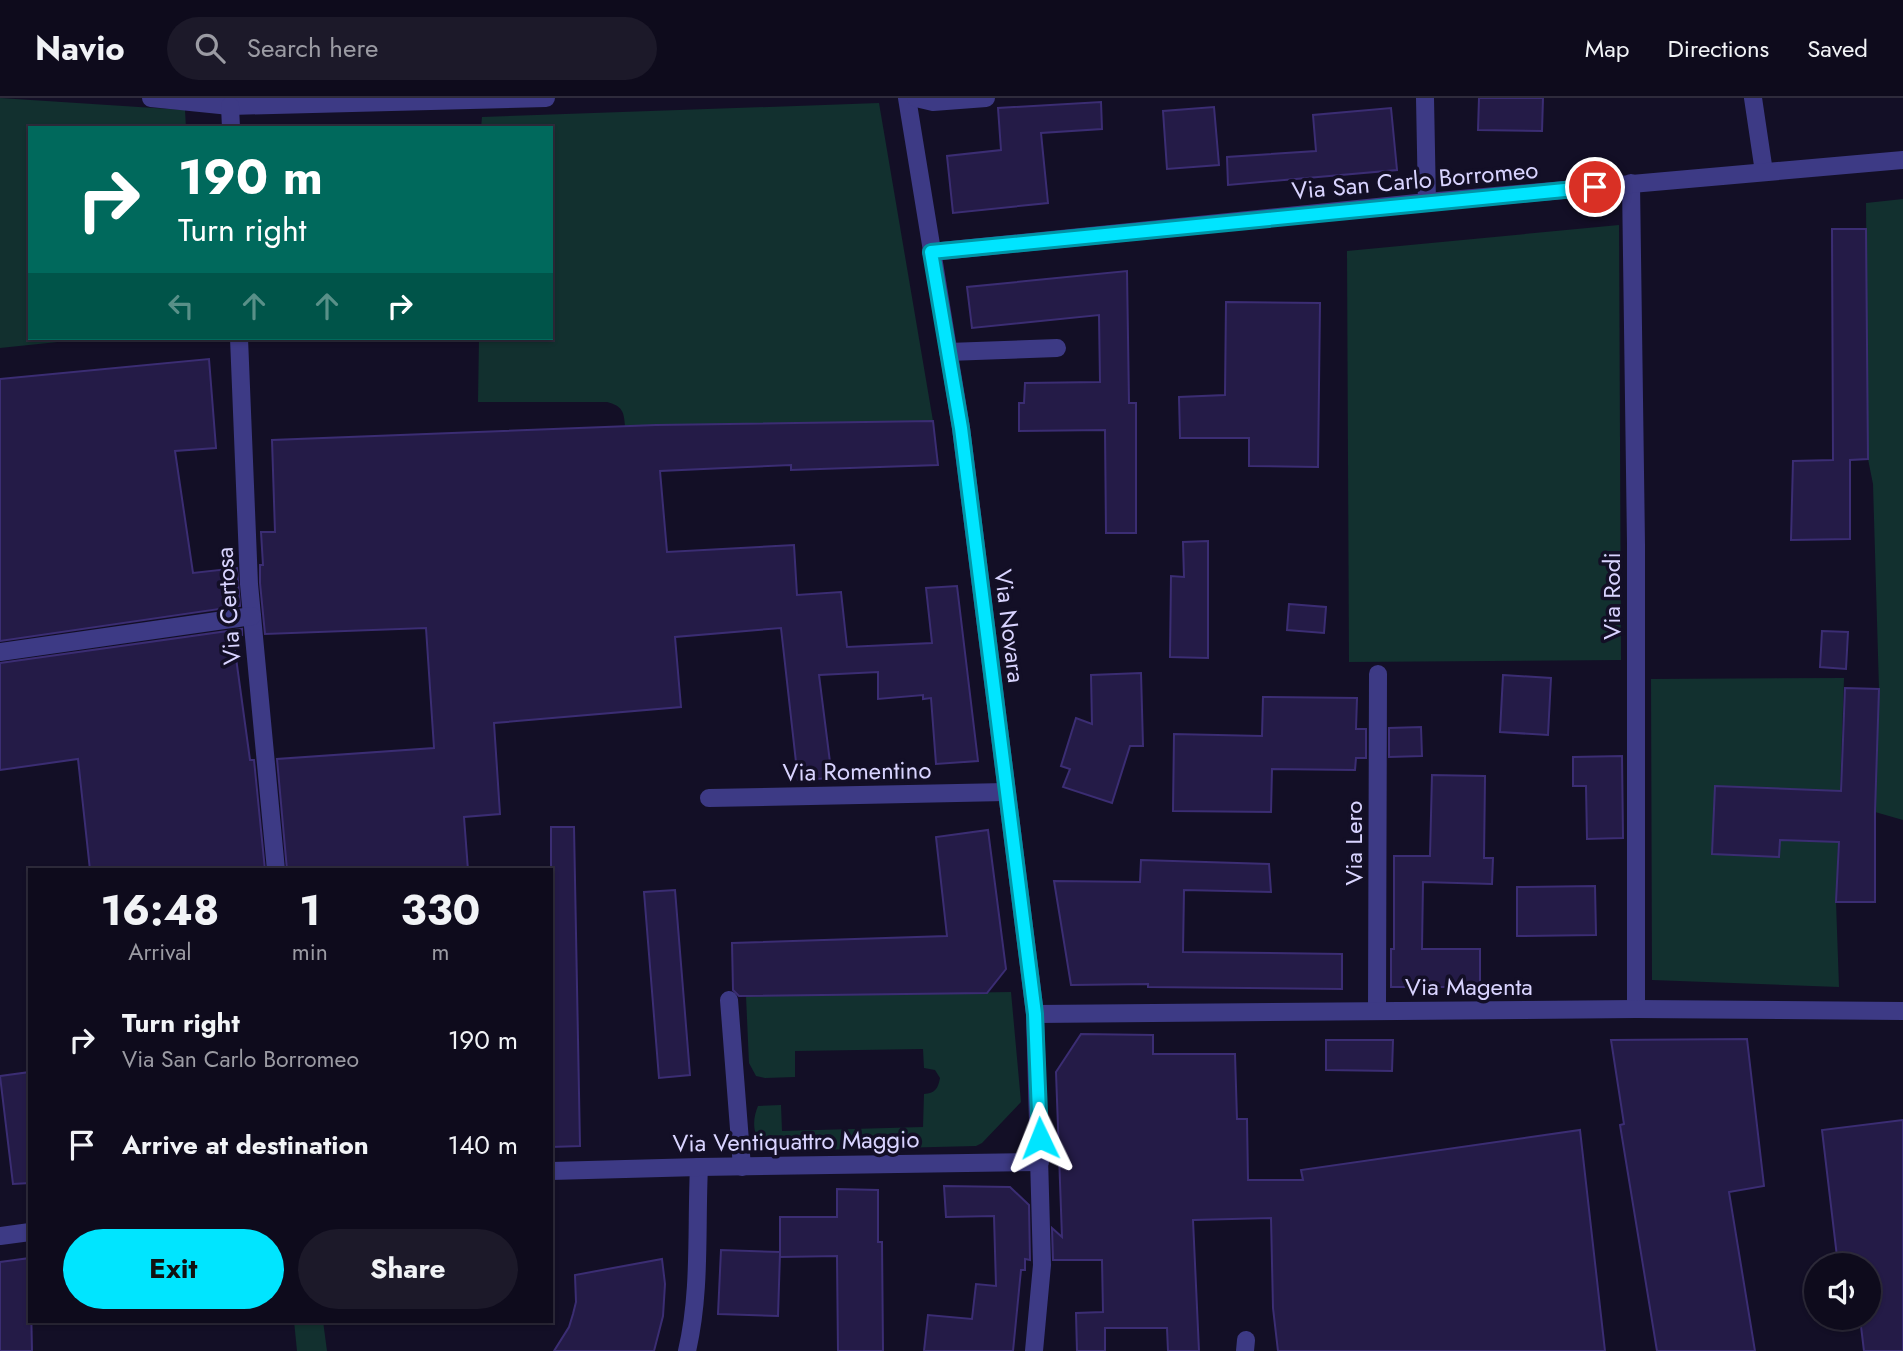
<!DOCTYPE html>
<html lang="en">
<head>
<meta charset="utf-8">
<style>
	:root { --surface:#0e0b1c; --page:#1c1929; --text:#f1f3f6; --muted:#9b9ba3; --line:#2e2b3b; --accent:#00e5ff }
	body { margin:0; font-family:Jost,sans-serif; background:var(--page); color:var(--text); height:100vh; display:flex; flex-direction:column; font-size:26px; white-space:nowrap }
	* { box-sizing:border-box; margin:0 }
	p { font-size:23px; color:var(--muted) }
	.icon { flex:none; width:38px; height:38px; fill:none; stroke:currentColor; stroke-width:2; stroke-linecap:round; stroke-linejoin:round }
	.map { position:relative; flex:1; overflow:hidden }
	.panel { position:absolute; left:28px; top:770px; width:525px; height:455px; display:flex; flex-direction:column; background:var(--surface); border-radius:0px; box-shadow:0 2px 5px #0004,0 0 0 2px var(--line) }
	.panel>* { flex:none }
	.hud { position:absolute; left:28px; top:28px; width:525px; height:214px; border-radius:0px; box-shadow:0 2px 5px #0004,0 0 0 2px var(--line); background:#00695c; color:#fff; overflow:hidden }
	.buttons { position:absolute; left:1804px; top:1155px; display:grid; gap:14px }
	.buttons a { display:grid; place-items:center; width:77px; height:77px; border-radius:50%; background:var(--surface); box-shadow:0 2px 5px #0004,0 0 0 2px var(--line); font-size:35px }
	.pin { position:absolute; display:grid; place-items:center; width:60px; height:60px; color:#fff; margin:-30px; border:4px solid #fff; border-radius:50%; box-shadow:0 2px 7px #0007 }
	.me { position:absolute; width:77px; margin:-38px; rotate:358deg; stroke-linejoin:round; filter:drop-shadow(0 0 5px #0008) }
	.turn { display:flex; align-items:center; gap:24px; height:147px; padding:0 35px; font-size:32px }
	.turn .icon { width:91px; height:91px; stroke-width:2.5 }
	.turn b { display:block; font-size:49px; line-height:60px }
	.lanes { display:flex; align-items:center; height:66px; padding:0 35px; background:#0003; justify-content:center; gap:35px; direction:ltr }
	.lanes .off { opacity:.35 }
	.eta { display:flex; justify-content:space-evenly; align-items:center; height:119px; text-align:center }
	.eta b { font-size:42px; font-weight:700; line-height:49px }
	.action { display:flex; gap:14px; margin-top:auto; padding:14px 35px }
	.action a { flex:1; height:80px; border-radius:42px; background:var(--accent); color:#111; font-size:28px; font-weight:700; line-height:80px; text-align:center }
	.action a+a { background:var(--page); color:var(--text) }
	ul { padding:0; list-style:none }
	li { display:flex; align-items:center; gap:21px; height:105px; padding:0 35px }
	li div { flex:1 }
	li b { display:block; font-size:26px }
	li em { font-style:normal }
	header { display:flex; align-items:center; gap:42px; box-sizing:border-box; height:98px; padding:0 35px; background:var(--surface); border-bottom:2px solid var(--line) }
	header strong { font-size:33px }
	nav { display:flex; gap:38px; margin-inline-start:auto; font-size:24px }
	.search { width:490px; height:63px; background:var(--page); display:flex; align-items:center; gap:18px; box-sizing:border-box; padding:0 24px; border-radius:38px; color:var(--muted); font-size:26px }
	.map>svg:first-child { display:block }
	.green { fill:#12302f }
	.building { fill:#241b47; stroke:#3b2d73; stroke-width:2 }
	.lines { fill:none; stroke-linecap:round; stroke-linejoin:round }
	.service { stroke:#3d3a85; stroke-width:18 }
	.minor { stroke:#3d3a85; stroke-width:18 }
	.route-casing { stroke:#0095a6; stroke-width:18 }
	.route { stroke:#00e5ff; stroke-width:12 }
	.labels { text-anchor:middle; dominant-baseline:central; stroke-width:7; stroke-linejoin:round; paint-order:stroke }
	.street-label { font-size:24px; fill:#d9d4ff; stroke:#130f26 }
</style>
</head>
<body>
<header>
<strong>Navio</strong>
<div class="search"><svg class="icon" aria-label="search" viewBox="0 0 24 24"><circle cx="10" cy="10" r="6"/><path d="M15 15l6 6"/></svg>Search here</div>
<nav><a>Map</a><a>Directions</a><a>Saved</a></nav>
</header>
<div class="map">
<svg width="1903" height="1253" viewBox="0 0 1903 1253">
	<rect width="100%" height="100%" fill="#130f26"/>
	<g class="green">
		<polygon points="0,0 185,12 186,30 30,30 30,240 96,240 0,250"/>
		<path d="M879,5L933,323L625,328C624,313 622,308 607,304H478L479,240H551V30H481L482,19Z"/>
		<polygon points="1903,101 1903,722 1875,714 1879,591 1873,386 1868,361 1866,105"/>
		<polygon points="1619,127 1621,562 1349,564 1347,153"/>
		<polygon points="1844,580 1836,804 1839,889 1652,882 1651,581"/>
		<path d="M1011,894L1021,1004L982,1045L976,1048L774,1053C754,1046 750,1027 758,1008L781,1007L782,1033L923,1029L924,996C935,995 938,991 940,980L935,972L924,970L923,951L795,953V979L765,980L756,978L749,965L746,898Z"/>
		<polygon points="294,1223 323,1223 327,1253 297,1253"/>
	</g>
	<g class="building">
		<polygon points="1479,0 1543,0 1542,33 1478,32"/>
		<polygon points="1101,4 1102,31 1041,35 1048,105 953,115 947,58 1001,52 998,10"/>
		<polygon points="1214,9 1219,67 1167,71 1163,13"/>
		<polygon points="1391,10 1397,72 1228,87 1227,59 1316,53 1313,17"/>
		<polygon points="1832,131 1866,131 1868,361 1850,362 1850,441 1791,442 1793,363 1833,362"/>
		<polygon points="1127,173 1129,305 1136,305 1136,435 1106,435 1105,332 1019,333 1019,305 1024,305 1025,285 1100,284 1099,217 972,230 967,189"/>
		<polygon points="1226,204 1320,205 1318,369 1249,368 1249,340 1180,340 1179,299 1225,297"/>
		<polygon points="209,261 216,350 175,353 193,475 237,470 240,508 0,543 0,281"/>
		<polygon points="933,323 938,367 791,372 791,367 660,373 667,454 794,447 797,497 841,494 847,549 932,545 926,490 957,488 978,663 936,666 931,600 923,601 923,597 878,601 878,574 819,577 832,680 798,682 781,530 675,539 681,609 494,625 500,716 464,719 468,772 287,772 277,661 434,650 426,530 265,536 260,485 260,467 263,467 261,434 275,434 272,342 656,327"/>
		<polygon points="1208,443 1208,560 1170,559 1171,478 1184,479 1183,444"/>
		<polygon points="1289,506 1326,509 1324,535 1287,532"/>
		<polygon points="242,531 242,537 233,538 250,662 254,662 265,772 90,772 78,661 0,672 0,565"/>
		<polygon points="1822,533 1848,534 1846,571 1820,569"/>
		<polygon points="1141,575 1143,648 1130,648 1112,705 1063,689 1070,671 1061,668 1076,620 1092,626 1091,577"/>
		<polygon points="1503,577 1551,580 1548,637 1500,634"/>
		<polygon points="1845,590 1879,591 1875,714 1875,804 1836,804 1839,744 1780,742 1779,759 1712,756 1715,688 1841,693"/>
		<polygon points="1263,599 1357,600 1356,631 1366,631 1366,660 1356,660 1355,672 1272,671 1271,714 1173,713 1174,636 1262,638"/>
		<polygon points="1421,629 1422,658 1389,659 1389,630"/>
		<polygon points="1622,658 1623,740 1587,741 1586,688 1573,688 1573,659"/>
		<polygon points="1432,677 1485,678 1484,760 1493,760 1492,786 1423,784 1422,851 1480,851 1480,889 1391,889 1391,851 1394,851 1394,758 1430,758"/>
		<polygon points="551,729 574,729 580,1048 551,1049"/>
		<polygon points="988,732 1006,871 987,895 739,898 733,892 732,845 947,838 936,739"/>
		<polygon points="1141,762 1269,766 1271,794 1184,792 1183,854 1342,856 1342,891 1148,889 1148,886 1071,887 1054,783 1140,784"/>
		<polygon points="1595,788 1596,837 1517,838 1517,789"/>
		<polygon points="675,792 690,977 659,980 644,794"/>
		<polygon points="1081,936 1153,937 1153,956 1235,956 1237,1021 1247,1021 1248,1082 1303,1082 1301,1072 1580,1032 1605,1253 1278,1253 1273,1210 1271,1120 1193,1122 1199,1253 1168,1253 1167,1230 1105,1230 1105,1253 1077,1253 1076,1215 1103,1214 1102,1162 1053,1162 1052,1130 1062,1139 1056,974"/>
		<polygon points="1747,941 1764,1088 1729,1094 1755,1253 1657,1253 1620,1027 1624,1026 1611,942"/>
		<polygon points="1326,942 1393,942 1392,973 1326,972"/>
		<polygon points="30,974 30,1085 13,1086 0,978"/>
		<polygon points="1903,1022 1903,1253 1864,1253 1860,1220 1869,1220 1869,1167 1838,1167 1822,1032"/>
		<polygon points="944,1088 1010,1089 1029,1107 1030,1162 1025,1161 1025,1172 1021,1172 1013,1253 924,1253 928,1217 972,1221 976,1186 996,1188 994,1118 946,1119"/>
		<polygon points="837,1091 878,1092 878,1144 882,1144 883,1253 838,1253 837,1158 780,1159 780,1155 778,1218 718,1216 721,1152 780,1154 780,1119 837,1119"/>
		<polygon points="30,1160 32,1253 0,1253 0,1164"/>
		<polygon points="662,1161 665,1186 663,1218 654,1253 554,1253 569,1229 573,1216 576,1204 575,1177"/>
	</g>
	<g class="lines">
		<g class="service">
			<polyline points="948,254 1057,250"/>
			<polyline points="729,902 742,1069"/>
			<path d="M687,1253C701,1193 696,1130 699,1069"/>
		</g>
		<g class="minor">
			<polyline points="151,0 230,8 546,0"/>
			<polyline points="907,0 961,330 1035,916 1042,1167 1034,1253"/>
			<polyline points="916,0 933,4 986,0"/>
			<polyline points="1425,0 1427,104"/>
			<polyline points="1753,0 1764,74"/>
			<polyline points="230,8 231,30"/>
			<polyline points="1631,85 1636,446 1636,911"/>
			<polyline points="931,154 1427,104 1903,62"/>
			<polyline points="239,240 249,486 276,772"/>
			<polyline points="0,554 252,518"/>
			<polyline points="709,700 1006,694"/>
			<polyline points="1377,913 1378,576"/>
			<polyline points="1035,916 1636,911 1903,913"/>
			<polyline points="551,1073 699,1069 1040,1064"/>
			<polyline points="0,1138 30,1134"/>
			<polyline points="1245,1253 1246,1242"/>
		</g>
	</g>
	<g class="lines">
		<defs>
			<polyline id="route" points="1040,1040 1035,916 961,330 931,154 1595,89"/>
		</defs>
		<use href="#route" class="route-casing"/>
		<use href="#route" class="route"/>
	</g>
	<g class="labels">
		<g class="street-label">
			<text transform="translate(1415 82) rotate(-5)">Via San Carlo Borromeo</text>
			<text transform="translate(1611 498) rotate(-90)">Via Rodi</text>
			<text transform="translate(228 508) rotate(-94)">Via Certosa</text>
			<text transform="translate(1010 528) rotate(83)">Via Novara</text>
			<text transform="translate(857 673) rotate(-1)">Via Romentino</text>
			<text transform="translate(1353 745) rotate(-90)">Via Lero</text>
			<text x="1469" y="888">Via Magenta</text>
			<text transform="translate(796 1043) rotate(-1)">Via Ventiquattro Maggio</text>
		</g>
	</g>
</svg>
<div class="buttons">
<a><svg class="icon" aria-label="sound" viewBox="0 0 24 24"><path d="M4 9h4l5-4v14l-5-4H4zM17 9q2 3 0 6"/></svg></a>
</div>
<div class="pin" style="left:1595px;top:89px;background:#d93025"><svg class="icon" aria-label="arrive" viewBox="0 0 24 24"><path d="M6 21V4h12l-3 4 3 4H6"/></svg></div>
<svg class="me" style="left:1040px;top:1040px" viewBox="-20 -20 40 40"><path d="M0-17L14 15 0 8-14 15z" fill="#00e5ff" stroke="#fff" stroke-width="4"/></svg>
<div class="hud">
<div class="turn"><svg class="icon" aria-label="right" viewBox="0 0 24 24"><path d="M7 20v-9h11M14 6l5 5-5 5"/></svg><div><b>190 m</b>Turn right</div></div>
<div class="lanes"><svg class="icon off" aria-label="left" viewBox="0 0 24 24"><path d="M17 20v-9H6M10 6l-5 5 5 5"/></svg><svg class="icon off" aria-label="ahead" viewBox="0 0 24 24"><path d="M12 20V5M6 11l6-6 6 6"/></svg><svg class="icon off" aria-label="ahead" viewBox="0 0 24 24"><path d="M12 20V5M6 11l6-6 6 6"/></svg><svg class="icon" aria-label="right" viewBox="0 0 24 24"><path d="M7 20v-9h11M14 6l5 5-5 5"/></svg></div>
</div>
<section class="panel">
<div class="eta">
<div><b>16:48</b><p>Arrival</p></div>
<div><b>1</b><p>min</p></div>
<div><b>330</b><p>m</p></div>
</div>
<ul>
<li><svg class="icon" aria-label="right" viewBox="0 0 24 24"><path d="M7 20v-9h11M14 6l5 5-5 5"/></svg><div><b>Turn right</b><p>Via San Carlo Borromeo</p></div><em>190 m</em></li>
<li><svg class="icon" aria-label="arrive" viewBox="0 0 24 24"><path d="M6 21V4h12l-3 4 3 4H6"/></svg><div><b>Arrive at destination</b></div><em>140 m</em></li>
</ul>
<div class="action"><a>Exit</a><a>Share</a></div>
</section>
</div>
</body>
</html>
